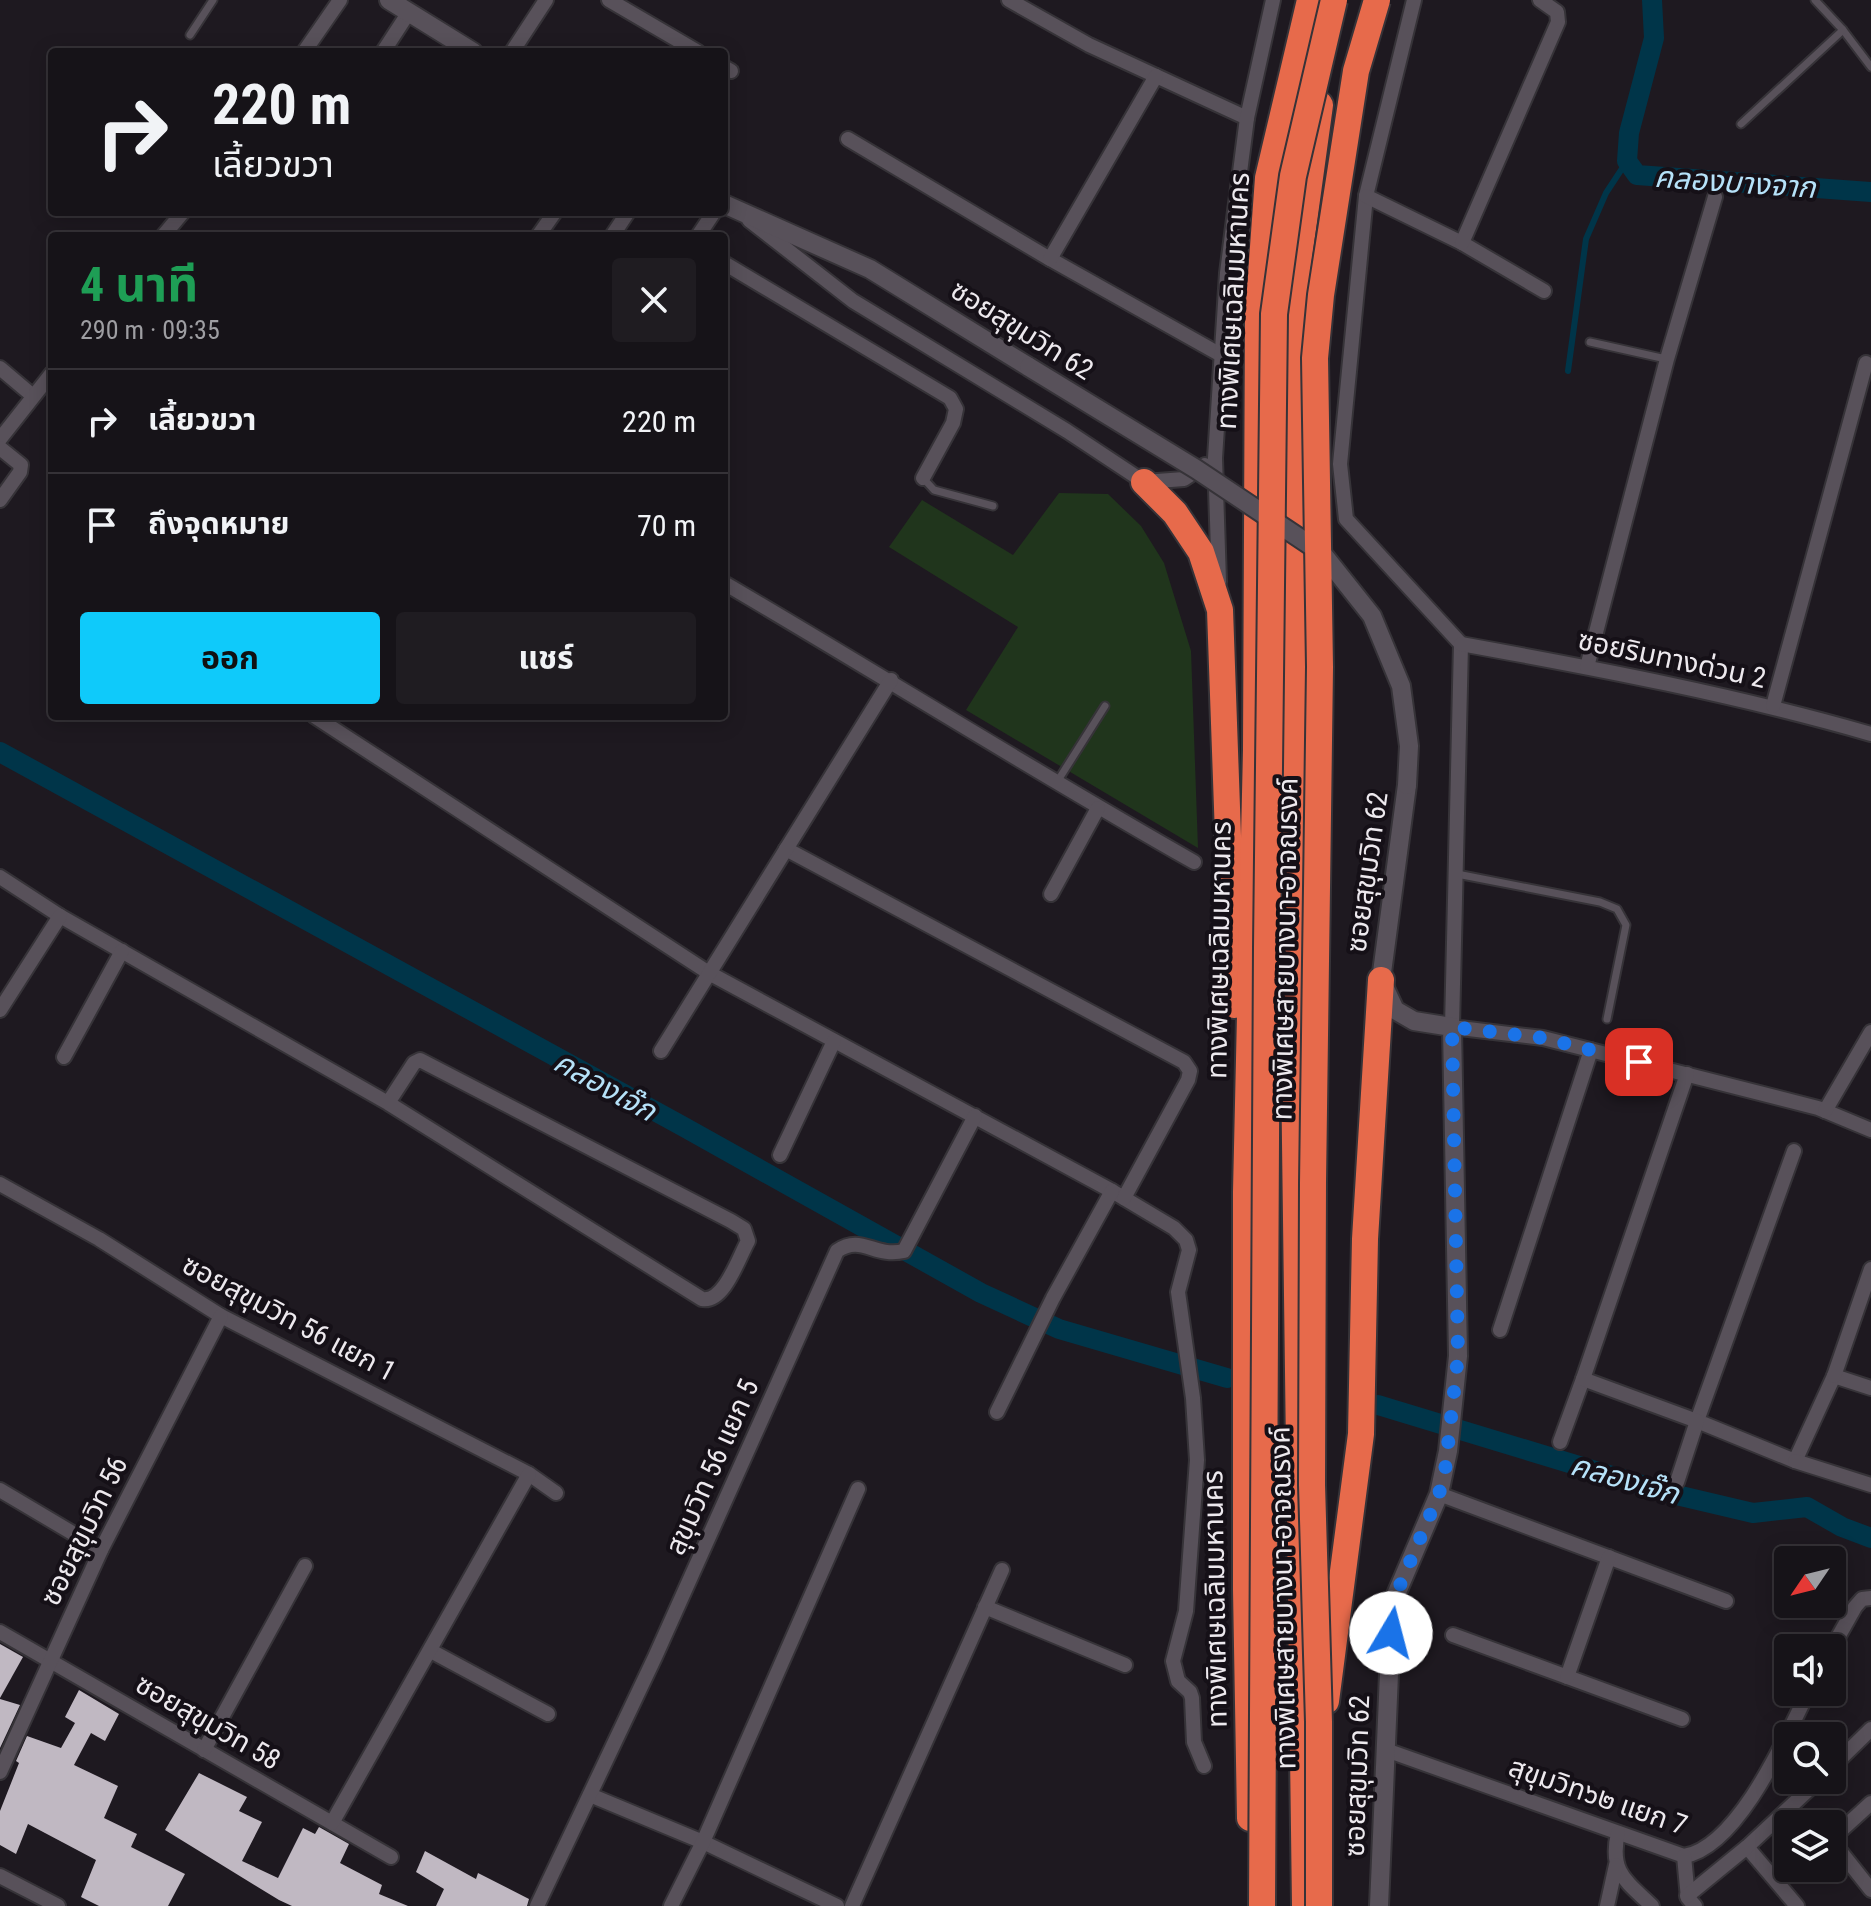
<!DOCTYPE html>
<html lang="th">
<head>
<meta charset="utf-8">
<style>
	:root { --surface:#161318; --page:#1f1c21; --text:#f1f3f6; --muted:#9e9ea2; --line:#353237; --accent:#0fcafa }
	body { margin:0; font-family:"Roboto Condensed","Noto Sans Thai",sans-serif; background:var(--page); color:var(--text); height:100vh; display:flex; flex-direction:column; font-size:30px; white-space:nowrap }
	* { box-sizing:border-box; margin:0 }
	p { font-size:26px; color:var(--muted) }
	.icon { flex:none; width:44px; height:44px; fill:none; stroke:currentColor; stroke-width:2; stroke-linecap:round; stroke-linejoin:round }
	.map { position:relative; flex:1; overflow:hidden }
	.sheet { position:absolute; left:48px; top:232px; width:680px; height:488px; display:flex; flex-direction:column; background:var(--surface); border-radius:8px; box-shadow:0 4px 20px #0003,0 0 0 2px var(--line) }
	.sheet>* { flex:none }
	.top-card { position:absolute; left:48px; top:48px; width:680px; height:168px; border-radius:8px; box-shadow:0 4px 20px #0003,0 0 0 2px var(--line); background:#161318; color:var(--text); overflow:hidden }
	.needle { width:52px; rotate:235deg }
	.tools { position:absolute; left:1774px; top:1546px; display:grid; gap:16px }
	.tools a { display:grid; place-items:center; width:72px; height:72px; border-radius:8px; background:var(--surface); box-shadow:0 4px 20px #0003,0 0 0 2px var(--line); font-size:40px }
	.pin { position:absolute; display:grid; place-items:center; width:68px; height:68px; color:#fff; margin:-34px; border-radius:16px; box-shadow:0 4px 12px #0006 }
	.me { position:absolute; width:88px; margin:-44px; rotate:8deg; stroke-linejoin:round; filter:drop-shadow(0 0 6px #0008) }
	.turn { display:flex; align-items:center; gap:28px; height:168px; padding:0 32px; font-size:36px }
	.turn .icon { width:104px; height:104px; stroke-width:2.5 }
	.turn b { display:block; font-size:56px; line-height:68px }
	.round { display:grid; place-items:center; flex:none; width:84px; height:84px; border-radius:8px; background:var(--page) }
	.headline { display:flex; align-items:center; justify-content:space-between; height:136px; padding:0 32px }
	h1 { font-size:48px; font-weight:700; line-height:60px; color:#1e9e55 }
	.primary-button { display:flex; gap:16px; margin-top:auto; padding:16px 32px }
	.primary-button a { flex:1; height:92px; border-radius:8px; background:var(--accent); color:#111; font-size:32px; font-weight:700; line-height:92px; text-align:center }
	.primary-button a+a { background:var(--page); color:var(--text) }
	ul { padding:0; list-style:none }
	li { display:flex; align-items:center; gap:24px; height:104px; padding:0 32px; border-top:2px solid var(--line) }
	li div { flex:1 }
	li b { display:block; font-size:30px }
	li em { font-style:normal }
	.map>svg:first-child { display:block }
	.green { fill:#20351c }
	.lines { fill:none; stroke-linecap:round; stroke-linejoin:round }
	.stream { stroke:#003549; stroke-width:6 }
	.canal { stroke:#003549; stroke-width:20 }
	.building { fill:#c0b8c2 }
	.service-casing { stroke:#363338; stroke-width:11 }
	.minor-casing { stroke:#363338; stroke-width:18 }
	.tertiary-casing { stroke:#363338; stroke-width:22 }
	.motorway-casing { stroke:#363338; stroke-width:30 }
	.service { stroke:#58515a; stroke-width:7 }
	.minor { stroke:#58515a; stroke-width:14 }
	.tertiary { stroke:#58515a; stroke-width:18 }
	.motorway { stroke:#e76a4b; stroke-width:26 }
	.tertiary-bridge-casing { stroke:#363338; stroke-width:22; stroke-linecap:butt }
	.motorway-bridge-casing { stroke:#363338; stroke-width:30; stroke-linecap:butt }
	.tertiary-bridge { stroke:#58515a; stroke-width:18 }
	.motorway-bridge { stroke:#e76a4b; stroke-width:26 }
	.route { stroke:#1a73e8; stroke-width:14; stroke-dasharray:0 25.2 }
	.labels { text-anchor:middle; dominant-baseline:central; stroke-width:8; stroke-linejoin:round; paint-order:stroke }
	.street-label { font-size:28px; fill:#ede9ee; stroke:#151017 }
	.water-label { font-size:30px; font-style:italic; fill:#b6e2f9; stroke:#151017 }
</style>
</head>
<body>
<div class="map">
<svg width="1871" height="1906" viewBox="0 0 1871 1906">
	<rect width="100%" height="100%" fill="#1e1920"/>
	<polygon class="green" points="1059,493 1108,494 1141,526 1164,563 1191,651 1198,848 966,710 1018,627 889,547 922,500 1013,555"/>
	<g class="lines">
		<polyline class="stream" points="1568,371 1586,239 1606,193 1627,161"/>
		<g class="canal">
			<polyline points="1652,0 1654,38 1629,133 1627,161 1637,175 1871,192"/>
			<polyline points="0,752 684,1127 981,1293 1059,1329 1227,1378"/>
			<polyline points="1378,1405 1668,1493 1753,1513 1807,1507 1842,1527 1871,1538"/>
		</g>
	</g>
	<g class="building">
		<polygon points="0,1644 23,1657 0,1698"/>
		<polygon points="79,1690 119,1714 105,1741 91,1733 74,1765 118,1786 104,1818 137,1834 131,1847 185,1874 168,1906 99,1906 81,1897 96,1860 28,1824 16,1854 0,1845 0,1811 19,1763 16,1761 27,1736 61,1748 75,1723 65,1717"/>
		<polygon points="0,1699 20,1705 0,1748"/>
		<polygon points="199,1773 247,1797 239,1811 262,1822 242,1861 278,1878 303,1828 315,1834 319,1827 349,1844 340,1863 382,1885 379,1894 408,1906 292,1906 279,1900 165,1830"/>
		<polygon points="425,1851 476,1879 478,1873 529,1899 527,1906 436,1906 444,1889 416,1872"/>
	</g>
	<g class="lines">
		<defs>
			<g id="service">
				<polyline points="1815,0 1843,30 1871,67"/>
				<polyline points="190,35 213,0"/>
				<polyline points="1741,124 1843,30"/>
				<polyline points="1590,342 1666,359"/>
				<polyline points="923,478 934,490 993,506"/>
				<polyline points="1057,782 1105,706"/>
				<polyline points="1457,874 1600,902 1617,909 1626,925 1607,1019"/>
			</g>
			<g id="minor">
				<polyline points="609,0 698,52"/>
				<polyline points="1009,0 1089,45 1247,118"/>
				<polyline points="1414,0 1366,196 1340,464 1346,519 1461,644 1452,1027 1543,1038 1818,1108 1871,1130"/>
				<polyline points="304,52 340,0"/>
				<polyline points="383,52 409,12"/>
				<polyline points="512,52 546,0"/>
				<polyline points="724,67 731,71"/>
				<polyline points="848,139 1050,259 1221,355"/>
				<polyline points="1366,196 1462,243 1544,291"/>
				<polyline points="749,220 853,301 1067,431 1144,482 1184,479 1205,465"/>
				<polyline points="163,236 183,212"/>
				<polyline points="538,236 555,212"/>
				<polyline points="612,236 628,212"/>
				<polyline points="698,236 714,212"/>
				<polyline points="1462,243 1558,22 1557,12 1540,0"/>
				<polyline points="1050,259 1156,76"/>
				<polyline points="724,263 950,398 956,409 953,423 923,478"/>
				<polyline points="0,368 33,396"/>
				<polyline points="0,439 52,373"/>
				<polyline points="0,448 21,465 20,472 0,500"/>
				<polyline points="1219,582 1215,458 1227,273 1247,118 1273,0"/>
				<path d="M724,583C881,675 1035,772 1194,862"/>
				<path d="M1461,644C1599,669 1736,695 1871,734"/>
				<polyline points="1587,667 1667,359 1715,197"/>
				<polyline points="1773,706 1866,363"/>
				<polyline points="314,716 709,973 1112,1191 1174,1228 1186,1240 1189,1250 1178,1292 1193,1398 1197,1460 1186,1611 1173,1661 1178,1681 1190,1692 1192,1698 1194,1742 1204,1766"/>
				<polyline points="786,849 1184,1062 1190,1071 1188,1080 1124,1198"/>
				<path d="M0,877L60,916L388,1103L702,1299C724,1303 738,1259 748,1241L744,1229L731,1221L420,1060L414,1063L388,1103"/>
				<polyline points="1051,894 1098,808"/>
				<polyline points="0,1010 60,916"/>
				<polyline points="661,1051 891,680"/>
				<polyline points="64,1057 122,951"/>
				<polyline points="1825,1111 1871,1032"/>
				<polyline points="1794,1151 1697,1421 1795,1461 1834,1376 1871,1388"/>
				<polyline points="780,1155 834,1041"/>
				<polyline points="0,1184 99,1239 221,1316 529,1474 556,1493"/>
				<polyline points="1500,1330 1591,1050"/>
				<polyline points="1834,1376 1871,1269"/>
				<polyline points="997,1412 1053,1298 1112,1191"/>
				<polyline points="1560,1442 1583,1379"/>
				<polyline points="1795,1461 1871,1485"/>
				<polyline points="1677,1482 1697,1421 1583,1379 1687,1074"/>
				<polyline points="0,1490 101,1550"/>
				<polyline points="1439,1494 1726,1601"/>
				<polyline points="985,1607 1125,1665"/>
				<polyline points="0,1632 391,1857"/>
				<polyline points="1453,1635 1682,1719"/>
				<polyline points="1832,1648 1855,1607 1862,1599 1871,1598"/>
				<polyline points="431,1651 548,1714"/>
				<polyline points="1567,1677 1609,1557"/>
				<polyline points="204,1750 305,1566"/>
				<path d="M1386,1750L1684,1856C1738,1847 1786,1737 1808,1692"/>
				<polyline points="1832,1767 1871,1729"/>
				<polyline points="0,1772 101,1550 221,1316"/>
				<polyline points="590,1795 703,1842 837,1906"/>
				<polyline points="1871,1803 1837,1834 1833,1842 1871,1890"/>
				<polyline points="332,1823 529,1474"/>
				<path d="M1618,1833C1609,1872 1626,1881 1652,1906"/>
				<polyline points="1747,1847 1797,1906"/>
				<polyline points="1684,1856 1688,1898 1695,1906"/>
				<polyline points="0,1876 58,1906"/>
				<polyline points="1687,1896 1747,1847 1819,1780"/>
				<path d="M537,1906L655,1657L837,1251C862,1234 874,1258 904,1251L975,1116"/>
				<polyline points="671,1906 703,1842 858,1489"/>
				<polyline points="852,1906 1002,1570"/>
				<polyline points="1607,1906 1616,1865"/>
			</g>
			<g id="tertiary">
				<polyline points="389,0 473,52"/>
				<polyline points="724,204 870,269 1029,367"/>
				<polyline points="1379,1906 1392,1604 1439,1494 1448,1451 1458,1356 1452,1027 1414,1021 1395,1010 1381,980 1407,785"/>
			</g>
			<g id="motorway">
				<polyline points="1144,482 1175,513 1201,552 1220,610 1234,1005"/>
				<polyline points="1326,1701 1361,1434 1365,1239 1381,980"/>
				<polyline points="1250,1818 1246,1589 1246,1192 1256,750 1258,316 1268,178 1310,0"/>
				<polyline points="1305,1906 1294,1066 1293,301 1320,105"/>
			</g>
		</defs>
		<use href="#service" class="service-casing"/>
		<use href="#minor" class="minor-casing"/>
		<use href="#tertiary" class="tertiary-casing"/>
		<use href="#motorway" class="motorway-casing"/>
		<use href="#service" class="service"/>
		<use href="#minor" class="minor"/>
		<use href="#tertiary" class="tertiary"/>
		<use href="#motorway" class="motorway"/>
		<defs>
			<polyline id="tertiary-bridge" points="1029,367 1196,469 1322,553 1372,616 1401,686 1409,746 1407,785"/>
			<g id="motorway-bridge">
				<polyline points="1262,1906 1267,948 1274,314 1293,176 1334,0"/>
				<polyline points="1319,1906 1319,1722 1312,1485 1313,1183 1320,667 1315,358 1321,295 1356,71 1377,0"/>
			</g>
		</defs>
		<use href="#tertiary-bridge" class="tertiary-bridge-casing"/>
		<use href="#motorway-bridge" class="motorway-bridge-casing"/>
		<use href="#tertiary-bridge" class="tertiary-bridge"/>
		<use href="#motorway-bridge" class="motorway-bridge"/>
	</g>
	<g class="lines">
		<polyline class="route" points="1391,1633 1392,1604 1439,1494 1445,1471 1458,1356 1452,1027 1543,1038 1639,1062"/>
	</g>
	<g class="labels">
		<g class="street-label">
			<text transform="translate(1233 301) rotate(-87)">ทางพิเศษเฉลิมมหานคร</text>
			<text transform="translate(1022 330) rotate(32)">ซอยสุขุมวิท 62</text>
			<text transform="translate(1672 659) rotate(12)">ซอยริมทางด่วน 2</text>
			<text transform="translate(1367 872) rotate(-82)">ซอยสุขุมวิท 62</text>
			<text transform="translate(1285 949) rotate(-89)">ทางพิเศษสายบางนา-อาจณรงค์</text>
			<text transform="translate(1219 950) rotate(-89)">ทางพิเศษเฉลิมมหานคร</text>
			<text transform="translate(289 1318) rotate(28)">ซอยสุขุมวิท 56 แยก 1</text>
			<text transform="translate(712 1467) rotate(-66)">สุขุมวิท 56 แยก 5</text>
			<text transform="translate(84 1531) rotate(-64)">ซอยสุขุมวิท 56</text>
			<text transform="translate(1283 1598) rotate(-91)">ทางพิเศษสายบางนา-อาจณรงค์</text>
			<text transform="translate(1215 1599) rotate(-91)">ทางพิเศษเฉลิมมหานคร</text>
			<text transform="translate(208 1722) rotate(30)">ซอยสุขุมวิท 58</text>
			<text transform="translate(1357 1776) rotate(-88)">ซอยสุขุมวิท 62</text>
			<text transform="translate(1598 1796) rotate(19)">สุขุมวิท๖๒ แยก 7</text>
		</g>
		<g class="water-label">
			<text transform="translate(1735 182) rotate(4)">คลองบางจาก</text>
			<text transform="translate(605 1086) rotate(29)">คลองเจ๊ก</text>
			<text transform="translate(1625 1479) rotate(16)">คลองเจ๊ก</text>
		</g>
	</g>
</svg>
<div class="tools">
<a><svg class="needle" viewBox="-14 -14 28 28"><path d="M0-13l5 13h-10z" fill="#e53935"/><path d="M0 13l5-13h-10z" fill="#9e9ea2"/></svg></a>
<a><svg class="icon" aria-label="sound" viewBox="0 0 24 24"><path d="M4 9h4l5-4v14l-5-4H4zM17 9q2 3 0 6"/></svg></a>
<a><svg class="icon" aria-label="search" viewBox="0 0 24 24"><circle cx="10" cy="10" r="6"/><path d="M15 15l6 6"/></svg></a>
<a><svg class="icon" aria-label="layers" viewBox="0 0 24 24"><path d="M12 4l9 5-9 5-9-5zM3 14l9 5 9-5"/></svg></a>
</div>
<div class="pin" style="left:1639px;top:1062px;background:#d93025"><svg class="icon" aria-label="arrive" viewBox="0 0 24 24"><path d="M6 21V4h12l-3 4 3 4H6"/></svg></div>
<svg class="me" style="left:1391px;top:1633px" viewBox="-20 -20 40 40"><circle r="19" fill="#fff"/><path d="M0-13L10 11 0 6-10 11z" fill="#1a73e8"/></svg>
<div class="top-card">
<div class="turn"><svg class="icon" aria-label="right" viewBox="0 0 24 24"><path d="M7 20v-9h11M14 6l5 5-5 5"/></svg><div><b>220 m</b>เลี้ยวขวา</div></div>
</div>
<section class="sheet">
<div class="headline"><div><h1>4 นาที</h1><p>290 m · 09:35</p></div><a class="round"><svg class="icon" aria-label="close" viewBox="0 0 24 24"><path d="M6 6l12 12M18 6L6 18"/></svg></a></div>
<ul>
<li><svg class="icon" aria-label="right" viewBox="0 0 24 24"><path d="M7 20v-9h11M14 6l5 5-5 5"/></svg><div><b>เลี้ยวขวา</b></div><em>220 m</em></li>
<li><svg class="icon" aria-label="arrive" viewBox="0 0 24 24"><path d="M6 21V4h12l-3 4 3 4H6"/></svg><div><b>ถึงจุดหมาย</b></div><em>70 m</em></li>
</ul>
<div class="primary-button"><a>ออก</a><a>แชร์</a></div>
</section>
</div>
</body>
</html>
